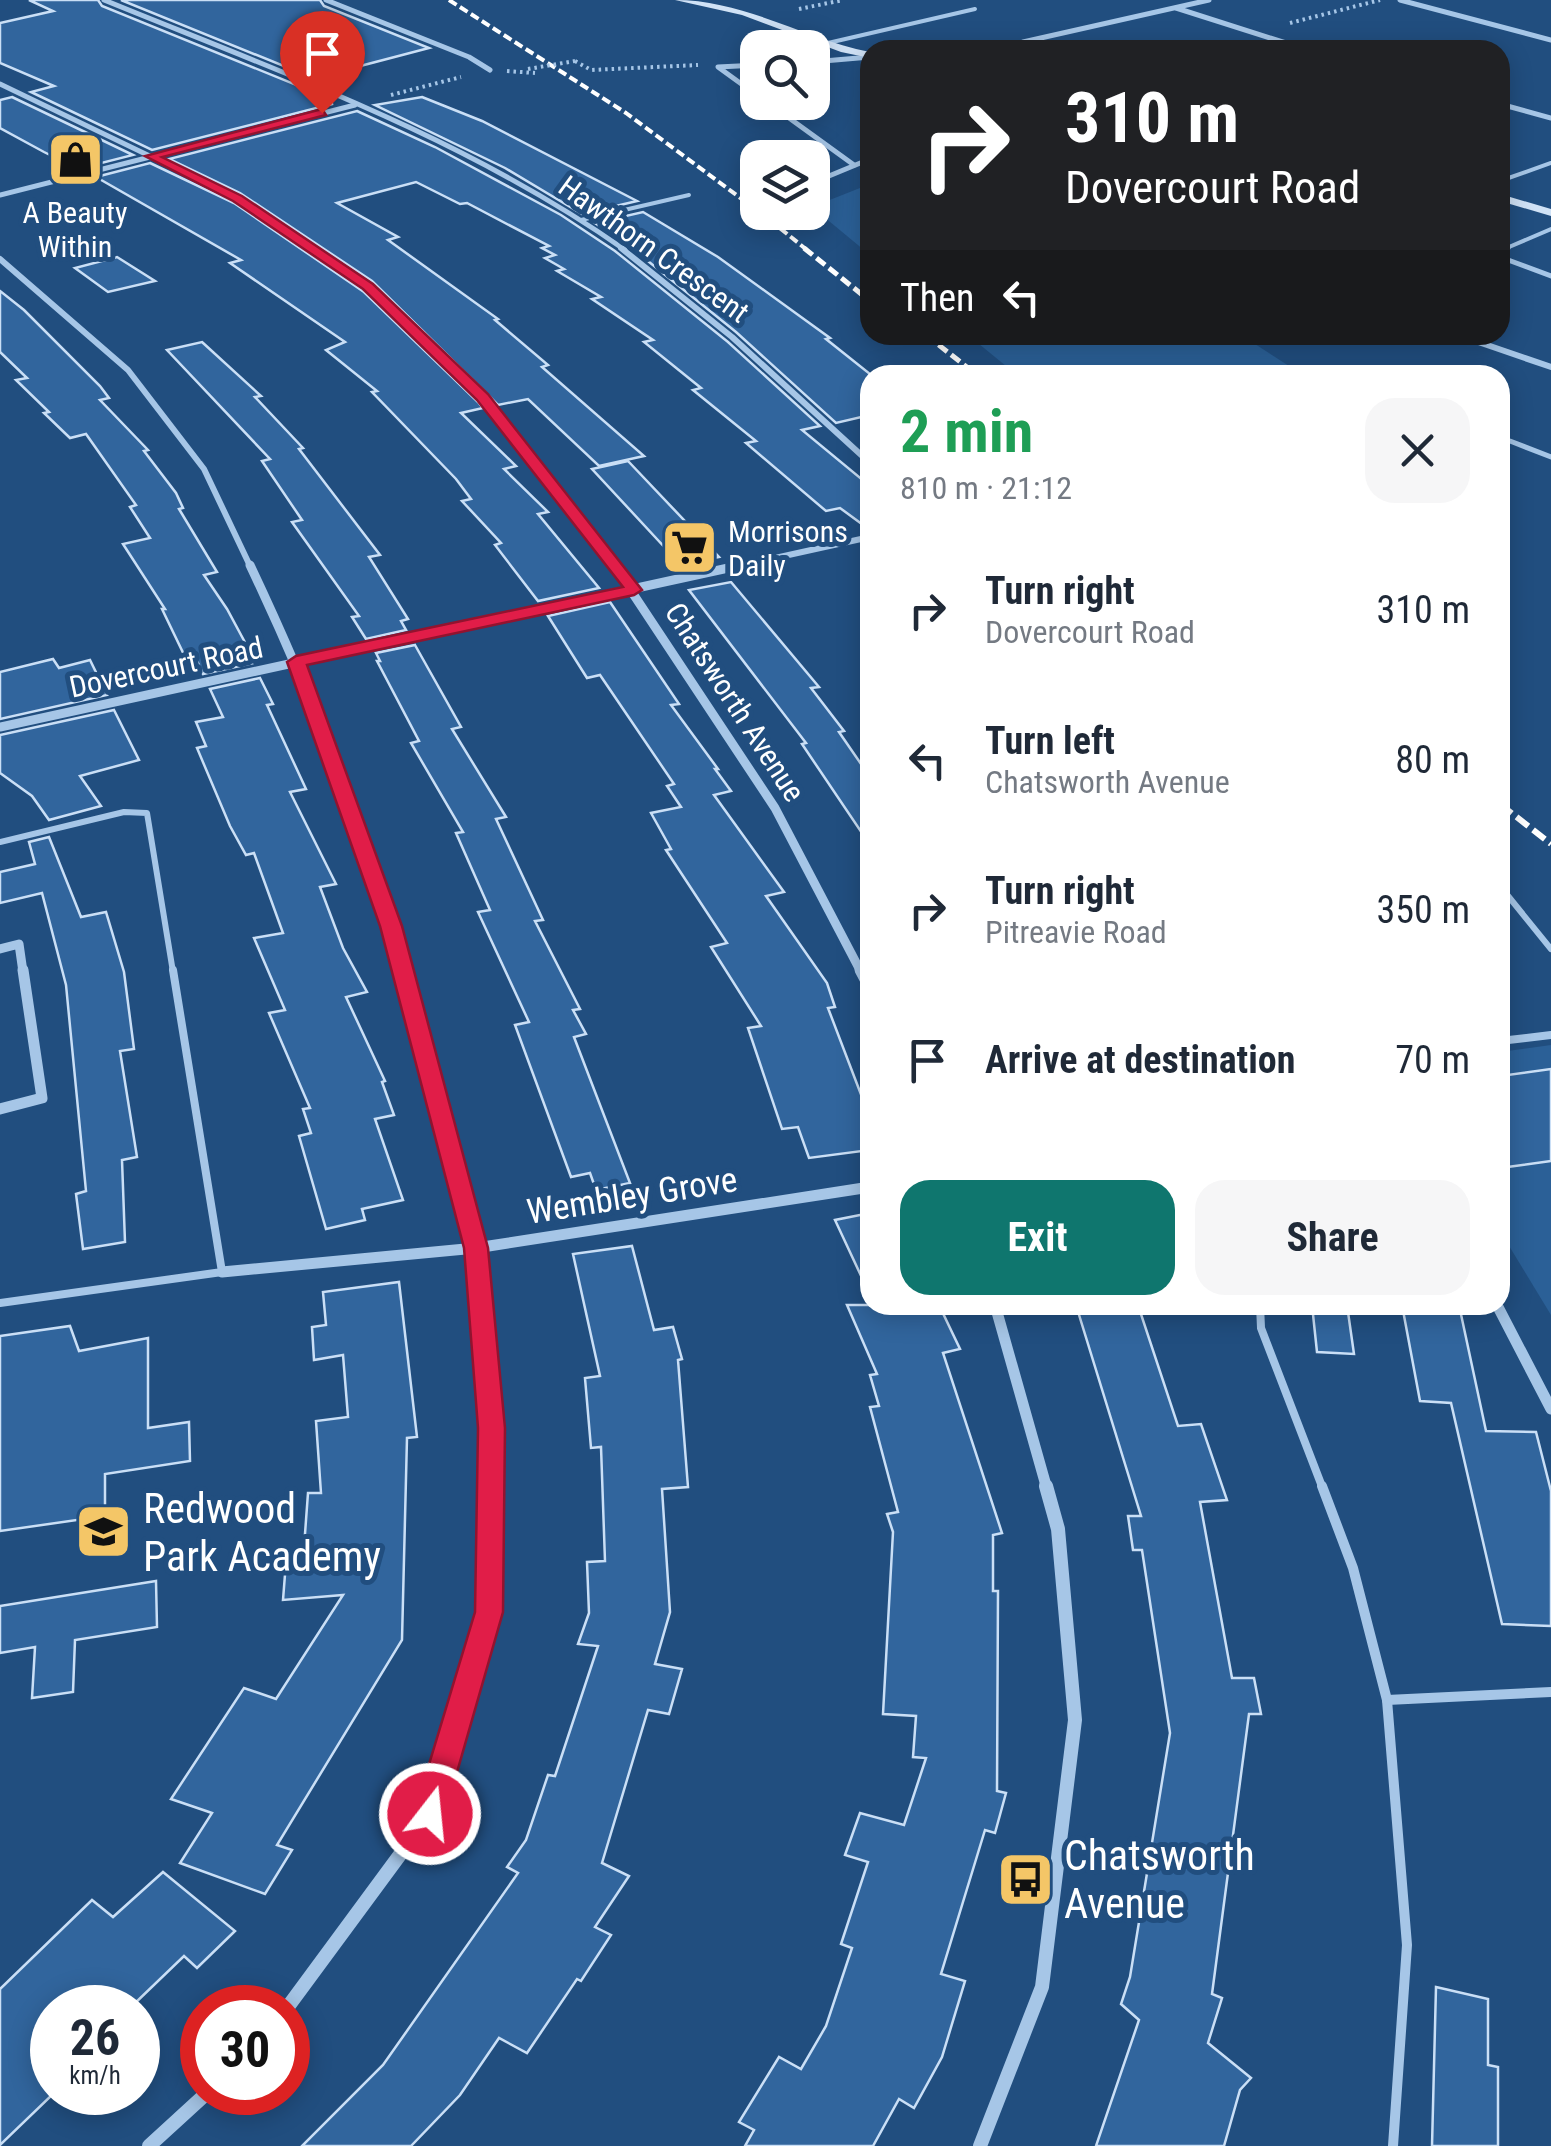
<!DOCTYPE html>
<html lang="en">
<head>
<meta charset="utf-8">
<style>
	:root { --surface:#fff; --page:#f6f6f7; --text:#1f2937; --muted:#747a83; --accent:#0f766e }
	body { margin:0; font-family:"Roboto Condensed",sans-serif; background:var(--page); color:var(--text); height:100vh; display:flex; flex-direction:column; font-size:38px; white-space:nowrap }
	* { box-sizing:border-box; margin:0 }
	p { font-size:32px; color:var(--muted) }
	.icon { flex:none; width:55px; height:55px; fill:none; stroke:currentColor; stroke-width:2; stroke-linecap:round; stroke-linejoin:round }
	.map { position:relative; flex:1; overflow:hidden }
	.side { position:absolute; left:860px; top:365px; width:650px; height:950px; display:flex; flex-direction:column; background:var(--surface); border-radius:30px; box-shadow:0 5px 25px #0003 }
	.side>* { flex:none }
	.guide { position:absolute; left:860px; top:40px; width:650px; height:305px; border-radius:30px; box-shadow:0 5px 25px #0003; background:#202124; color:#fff; overflow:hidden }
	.controls { position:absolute; left:740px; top:30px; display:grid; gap:20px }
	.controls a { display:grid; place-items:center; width:90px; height:90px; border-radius:20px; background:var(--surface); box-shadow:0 5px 25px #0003; font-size:50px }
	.speed { position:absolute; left:30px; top:1985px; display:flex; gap:20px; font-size:50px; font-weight:700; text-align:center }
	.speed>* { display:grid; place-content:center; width:130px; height:130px; border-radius:50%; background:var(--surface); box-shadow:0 5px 25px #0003; line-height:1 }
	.speed small { font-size:25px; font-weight:400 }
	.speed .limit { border:15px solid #d22; background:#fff; color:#111 }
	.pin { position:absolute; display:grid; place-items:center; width:85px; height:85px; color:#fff; margin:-102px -42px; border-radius:50% 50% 50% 0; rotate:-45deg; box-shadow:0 0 10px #0007 }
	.pin .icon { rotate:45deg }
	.me { position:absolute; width:110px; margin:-55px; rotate:16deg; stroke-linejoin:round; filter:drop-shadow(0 0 8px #0008) }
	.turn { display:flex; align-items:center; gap:35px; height:210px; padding:0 40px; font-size:45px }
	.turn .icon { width:130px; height:130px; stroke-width:2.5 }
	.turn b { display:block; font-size:70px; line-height:85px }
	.then { display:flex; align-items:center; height:95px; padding:0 40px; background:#0003; gap:20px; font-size:38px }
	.round { display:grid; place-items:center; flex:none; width:105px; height:105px; border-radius:30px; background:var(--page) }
	.summary { display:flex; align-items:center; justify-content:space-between; height:170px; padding:0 40px }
	h1 { font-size:60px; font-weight:700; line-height:75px; color:#1e9e55 }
	.button { display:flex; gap:20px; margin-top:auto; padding:20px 40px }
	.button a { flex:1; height:115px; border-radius:30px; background:var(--accent); color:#fff; font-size:40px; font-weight:700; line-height:115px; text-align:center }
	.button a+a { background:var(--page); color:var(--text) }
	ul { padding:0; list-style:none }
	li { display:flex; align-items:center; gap:30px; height:150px; padding:0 40px }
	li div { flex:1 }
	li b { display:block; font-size:38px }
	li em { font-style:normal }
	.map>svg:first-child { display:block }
	.green { fill:#2b6097 }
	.building { fill:#31659d; stroke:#cadff6; stroke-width:2.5 }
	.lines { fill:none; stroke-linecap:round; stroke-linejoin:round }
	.path { stroke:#a6c6e7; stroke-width:4; stroke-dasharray:2.5 4; stroke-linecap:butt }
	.lane-far4 { stroke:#a6c6e7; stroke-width:4 }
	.lane-far3 { stroke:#a6c6e7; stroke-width:5 }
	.lane-far2 { stroke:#a6c6e7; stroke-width:6 }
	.lane-far1 { stroke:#a6c6e7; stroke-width:8 }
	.lane { stroke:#a6c6e7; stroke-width:10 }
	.street-far4 { stroke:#a6c6e7; stroke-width:5 }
	.street-far3 { stroke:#a6c6e7; stroke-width:6 }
	.street-far2 { stroke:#a6c6e7; stroke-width:9 }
	.street-far1 { stroke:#a6c6e7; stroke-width:11 }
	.street { stroke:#a6c6e7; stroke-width:14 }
	.secondary { fill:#d0e2f6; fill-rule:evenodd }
	.rail-far2 { stroke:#fff; stroke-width:4; stroke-dasharray:9 4; stroke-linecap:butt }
	.rail-far1 { stroke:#fff; stroke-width:5; stroke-dasharray:11 5; stroke-linecap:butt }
	.rail { stroke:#fff; stroke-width:6; stroke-dasharray:15 6; stroke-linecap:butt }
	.path-bridge { stroke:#a6c6e7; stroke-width:4; stroke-dasharray:2.5 4; stroke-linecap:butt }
	.route { fill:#e11d48; stroke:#92132f; stroke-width:2.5 }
	.labels { text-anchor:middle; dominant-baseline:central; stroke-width:10; stroke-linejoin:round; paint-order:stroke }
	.far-poi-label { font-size:30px; fill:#fff; stroke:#214e7f }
	.far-street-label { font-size:30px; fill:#fff; stroke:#214e7f }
	.street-label { font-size:35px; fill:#fff; stroke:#214e7f }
	.near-poi-label { font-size:42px; fill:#fff; stroke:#214e7f; text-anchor:start }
</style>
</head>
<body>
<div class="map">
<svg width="1551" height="2146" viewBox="0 0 1551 2146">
	<rect width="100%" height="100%" fill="#214e7f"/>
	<g class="green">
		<polygon points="870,184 870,255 812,207"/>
		<polygon points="968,335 1241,335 1303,375 1017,375"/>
		<polygon points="1551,1045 1551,1315 1500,1231 1500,1052"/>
	</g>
	<g class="building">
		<polygon points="29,0 98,0 102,6 331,99 332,104 152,150 31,92 54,86 0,63 0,23 53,11"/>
		<polygon points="121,0 320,0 324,6 429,48 326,75 328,84"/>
		<polygon points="12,97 133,155 78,169 44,152 0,128 0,100"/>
		<polygon points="422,97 482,121 637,201 582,214 505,168 375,105"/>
		<polygon points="357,111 435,147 561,215 615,251 728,342 820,426 802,430 870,486 870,530 840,508 826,511 746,443 756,441 693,390 701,388 644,342 653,340 592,299 601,297 557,271 564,269 545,258 555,255 542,248 549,246 467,203 460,204 416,182 337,203 398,237 388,240 498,319 495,320 548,365 542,367 644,456 599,466 528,399 498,405 372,281 240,193 169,159"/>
		<polygon points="150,163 234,203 364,292 478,402 483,408 461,413 516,466 504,469 548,512 538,514 599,588 538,601 495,545 501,543 462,501 471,499 456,479 372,392 377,391 326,350 345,342 230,263 241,260 96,177"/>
		<polygon points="643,212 718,257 830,338 826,339 870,374 870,415 836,423 736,332 628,245 595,223"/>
		<polygon points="117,257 155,281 108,292 75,268"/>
		<polygon points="0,291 24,310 100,386 109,398 100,400 148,450 144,451 176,493 183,508 179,509 217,572 204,575 227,609 255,661 253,663 203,674 198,663 189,665 162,609 165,609 123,544 150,538 130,507 136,505 86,434 70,438 44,413 49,412 16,380 27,378 0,352"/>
		<polygon points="202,342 261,396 255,397 303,448 299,449 380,555 369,557 408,619 401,621 406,630 366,639 352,617 359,616 292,522 302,520 262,461 270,459 167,350"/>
		<polygon points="628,461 719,557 681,565 592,469"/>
		<polygon points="731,582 819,687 811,688 844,731 839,732 870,777 870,845 802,744 806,743 689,590"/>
		<polygon points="610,602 679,704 671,705 718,769 715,769 731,791 714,795 784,892 766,896 827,983 835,1007 828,1008 870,1118 870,1150 809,1158 798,1127 782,1129 748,1028 761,1026 711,947 727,943 666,850 671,849 651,813 681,807 667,786 674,784 600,675 587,678 548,616"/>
		<polygon points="415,645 461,727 452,729 506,817 496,819 543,920 535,921 580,1009 573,1010 586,1034 574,1037 630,1183 596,1190 590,1173 571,1177 515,1025 529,1022 478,912 490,910 456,833 463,832 411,743 419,741 377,661 380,661 376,653"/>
		<polygon points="53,659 59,668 90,660 107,695 0,719 0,672"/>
		<polygon points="260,678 273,704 267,705 306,789 290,792 336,884 320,887 343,948 367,992 346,997 385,1081 382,1082 394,1115 375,1119 403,1200 362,1209 365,1220 326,1229 299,1136 311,1133 303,1109 310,1108 269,1013 285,1010 254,938 283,933 254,853 246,855 230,826 197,748 206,746 196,722 223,717 210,689"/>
		<polygon points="114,710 139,760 80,776 101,806 49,820 32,796 0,773 0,735"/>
		<polygon points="49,837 81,917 106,912 124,972 134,1049 120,1051 137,1157 122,1160 125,1242 83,1249 76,1194 86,1191 66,985 42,893 0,903 0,872 35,864 29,842"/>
		<polygon points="1551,1069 1551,1161 1500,1168 1500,1076"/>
		<polygon points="870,1213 870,1295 835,1220"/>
		<polygon points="632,1246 654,1330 673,1327 682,1359 678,1360 688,1487 662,1489 670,1612 655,1664 682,1669 669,1714 648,1710 602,1863 629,1876 595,1927 611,1935 581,1981 577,1979 527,2053 499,2038 460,2095 411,2146 302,2146 383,2065 518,1873 507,1867 526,1840 548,1775 555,1776 598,1646 578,1644 589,1613 587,1562 605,1561 601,1447 591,1448 585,1378 600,1376 573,1254"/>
		<polygon points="399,1282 417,1437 407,1438 402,1640 277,1845 292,1850 265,1894 180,1863 212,1813 171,1799 244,1688 276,1699 343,1595 283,1600 286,1562 303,1561 308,1493 321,1493 316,1421 348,1417 343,1355 314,1360 312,1327 326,1325 323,1292"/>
		<polygon points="847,1305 939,1305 960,1349 943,1353 1002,1533 993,1535 993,1591 998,1591 997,1791 1006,1793 995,1833 985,1830 941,1974 965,1981 942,2057 914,2108 899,2099 873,2146 745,2146 754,2130 739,2122 779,2057 801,2069 826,2026 852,1948 841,1944 868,1862 845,1855 860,1813 904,1825 926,1758 913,1757 916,1716 883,1714 893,1532 887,1514 898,1512 870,1407 879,1406 870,1375 877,1374"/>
		<polygon points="1076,1305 1138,1305 1178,1426 1201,1424 1227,1500 1200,1502 1232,1678 1254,1678 1261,1714 1249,1714 1212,1994 1222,1998 1208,2043 1251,2078 1240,2090 1224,2146 1096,2146 1139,2020 1121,2004 1130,1977 1170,1733 1142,1550 1133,1550 1128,1516 1141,1516"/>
		<polygon points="1312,1305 1347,1305 1354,1354 1317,1352"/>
		<polygon points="1402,1305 1459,1305 1486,1431 1536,1432 1551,1491 1551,1626 1502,1624 1451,1403 1420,1401"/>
		<polygon points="70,1326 79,1351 148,1338 148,1428 189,1422 190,1461 105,1474 105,1516 0,1531 0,1336"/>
		<polygon points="156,1581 157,1627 75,1640 73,1692 32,1698 35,1647 0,1653 0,1606"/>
		<polygon points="163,1872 235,1931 197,1968 184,1956 130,2008 52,2008 52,2095 0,2145 0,1989 92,1900 113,1917"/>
		<polygon points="1436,1987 1488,1999 1488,2065 1498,2067 1498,2146 1432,2146"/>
	</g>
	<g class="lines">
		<g class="path">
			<polyline points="799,9 843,0"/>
			<polyline points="1290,23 1380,0"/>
			<polyline points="575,61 591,70 698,65"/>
			<polyline points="507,71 535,73"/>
			<polyline points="391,95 461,77"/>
		</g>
		<g class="lane-far4">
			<polyline points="828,43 975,9"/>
			<polyline points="1500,181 1551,163"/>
			<polyline points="581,220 689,195"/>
			<polyline points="1502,250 1551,229"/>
		</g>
		<g class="lane-far3">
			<polyline points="1500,251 1508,248"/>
			<polyline points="1500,257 1551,276"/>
			<polyline points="1510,441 1551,457"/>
		</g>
		<g class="lane-far2">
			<polyline points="0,842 124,812 147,813 173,972"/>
			<polyline points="1500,886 1551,949"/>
		</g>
		<g class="lane-far1">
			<polyline points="1500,1041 1551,1035"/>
			<polyline points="0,1303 222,1272 173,970"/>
			<polyline points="1260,1305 1261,1328 1323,1489"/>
		</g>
		<g class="lane">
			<polyline points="1322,1486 1353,1568 1387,1700 1407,1945 1393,2146"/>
			<polyline points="1387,1700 1551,1692"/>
		</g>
		<g class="street-far4">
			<path d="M104,0C283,73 466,138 625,250"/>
			<polyline points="326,0 469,57 490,70"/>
			<polyline points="1400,0 1551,40"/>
			<polyline points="1176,8 1308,50"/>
			<polyline points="1008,50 1023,42 1209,0"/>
			<polyline points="812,62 870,57"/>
			<polyline points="758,65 718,67 758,96"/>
			<polyline points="0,84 237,198 314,250"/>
			<polyline points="767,102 854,165"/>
			<polyline points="1500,104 1551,118"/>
			<polyline points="812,183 870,159"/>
			<polyline points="0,195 355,105"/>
		</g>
		<g class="street-far3">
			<polyline points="310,248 368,287 483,397 616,568"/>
			<polyline points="621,248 732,337 870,463"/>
			<polyline points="0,259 128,370 204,469 251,568"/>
			<polyline points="1458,335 1551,367"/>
			<polyline points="730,568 870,537"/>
		</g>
		<g class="street-far2">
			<path d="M250,565C311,694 367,834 403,972"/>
			<polyline points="614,565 775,808 861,972"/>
			<polyline points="0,727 742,565"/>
			<polyline points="0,949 19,944 23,972"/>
		</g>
		<g class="street-far1">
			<polyline points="403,970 476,1248 492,1428 491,1489"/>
			<polyline points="860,970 870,989"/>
			<polyline points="0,1109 42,1098 23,970"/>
			<polyline points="222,1272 476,1248 870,1187"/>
			<polyline points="995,1305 1047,1489"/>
			<polyline points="1497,1305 1551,1409"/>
		</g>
		<g class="street">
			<polyline points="287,2008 430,1814 489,1612 491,1486"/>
			<polyline points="149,2146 208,2092"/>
			<polyline points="980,2146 1042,1987 1075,1720 1058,1529 1046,1486"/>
		</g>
		<g class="secondary">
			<path d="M675,0C745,0 804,39 870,52V58L841,52L742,15Z"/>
			<polygon points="1500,194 1551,209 1551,216 1500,201"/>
		</g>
		<g class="rail-far2">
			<polyline points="449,0 626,113 758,211"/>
			<polyline points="760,212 807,250"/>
		</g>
		<g class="rail-far1">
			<polyline points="804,248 870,301"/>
			<polyline points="926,335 977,375"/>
		</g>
		<polyline class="rail" points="1500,804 1551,844"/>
		<polyline class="path-bridge" points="528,69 575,61"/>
	</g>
	<polygon class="route" points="322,109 326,115 162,157 242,196 373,284 488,394 642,590 634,595 307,665 402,926 488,1248 505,1428 503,1612 445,1814 441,1823 430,1827 419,1823 414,1814 475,1612 478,1428 464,1248 380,926 287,662 296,656 623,587 477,400 363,289 233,201 145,156"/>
	<defs>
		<symbol id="shop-square" viewBox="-11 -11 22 22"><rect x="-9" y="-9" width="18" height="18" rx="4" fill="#f4c667" stroke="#214e7f"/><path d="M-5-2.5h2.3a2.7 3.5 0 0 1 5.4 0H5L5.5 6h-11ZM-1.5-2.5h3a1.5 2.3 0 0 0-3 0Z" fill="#111"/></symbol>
		<symbol id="supermarket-square" viewBox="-11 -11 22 22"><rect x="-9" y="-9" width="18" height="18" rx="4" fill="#f4c667" stroke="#214e7f"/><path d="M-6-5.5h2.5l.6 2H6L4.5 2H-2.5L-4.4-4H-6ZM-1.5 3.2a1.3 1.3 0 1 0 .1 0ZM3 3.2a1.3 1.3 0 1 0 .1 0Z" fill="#111"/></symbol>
		<symbol id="school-square" viewBox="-11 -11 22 22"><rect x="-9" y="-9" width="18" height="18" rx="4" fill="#f4c667" stroke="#214e7f"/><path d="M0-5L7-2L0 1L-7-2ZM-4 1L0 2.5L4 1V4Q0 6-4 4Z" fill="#111"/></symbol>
		<symbol id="bus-square" viewBox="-11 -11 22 22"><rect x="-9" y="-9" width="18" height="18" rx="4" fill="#f4c667" stroke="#214e7f"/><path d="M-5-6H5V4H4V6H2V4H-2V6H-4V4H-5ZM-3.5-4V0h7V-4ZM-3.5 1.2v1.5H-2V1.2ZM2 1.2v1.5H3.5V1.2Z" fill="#111"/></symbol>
	</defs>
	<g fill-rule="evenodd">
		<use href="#shop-square" x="44" y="128" width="63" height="63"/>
		<use href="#supermarket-square" x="658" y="516" width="63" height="63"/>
		<use href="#school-square" x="72" y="1500" width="63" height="63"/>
		<use href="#bus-square" x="994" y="1848" width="63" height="63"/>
	</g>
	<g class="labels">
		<g class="far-poi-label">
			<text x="75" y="212">A Beauty<tspan x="75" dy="34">Within</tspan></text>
			<text x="728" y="531" text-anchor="start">Morrisons<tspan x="728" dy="34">Daily</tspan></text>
		</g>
		<g class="far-street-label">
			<text transform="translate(654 249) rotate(36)">Hawthorn Crescent</text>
			<text transform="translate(166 667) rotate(-12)">Dovercourt Road</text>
			<text transform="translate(735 702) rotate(57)">Chatsworth Avenue</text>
		</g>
		<g class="street-label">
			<text transform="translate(632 1196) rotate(-9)">Wembley Grove</text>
		</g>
		<g class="near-poi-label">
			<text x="143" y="1508">Redwood<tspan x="143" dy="48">Park Academy</tspan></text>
			<text x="1064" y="1855">Chatsworth<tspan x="1064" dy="48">Avenue</tspan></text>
		</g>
	</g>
</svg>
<div class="controls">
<a><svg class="icon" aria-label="search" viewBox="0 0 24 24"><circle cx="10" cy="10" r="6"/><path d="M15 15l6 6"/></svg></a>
<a><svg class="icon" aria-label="layers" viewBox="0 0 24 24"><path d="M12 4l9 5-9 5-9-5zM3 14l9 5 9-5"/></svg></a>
</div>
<div class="speed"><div>26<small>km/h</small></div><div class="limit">30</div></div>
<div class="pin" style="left:322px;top:113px;background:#d93025"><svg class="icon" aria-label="arrive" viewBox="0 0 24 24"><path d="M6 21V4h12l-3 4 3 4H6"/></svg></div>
<svg class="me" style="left:430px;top:1814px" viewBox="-20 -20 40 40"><circle r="17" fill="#e11d48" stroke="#fff" stroke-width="3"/><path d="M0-11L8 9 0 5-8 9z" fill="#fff"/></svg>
<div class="guide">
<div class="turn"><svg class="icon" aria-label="right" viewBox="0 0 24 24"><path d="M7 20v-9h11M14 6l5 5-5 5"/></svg><div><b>310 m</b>Dovercourt Road</div></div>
<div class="then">Then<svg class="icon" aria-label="left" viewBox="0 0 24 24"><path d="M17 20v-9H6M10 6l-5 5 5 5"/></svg></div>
</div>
<section class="side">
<div class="summary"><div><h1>2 min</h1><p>810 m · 21:12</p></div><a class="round"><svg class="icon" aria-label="close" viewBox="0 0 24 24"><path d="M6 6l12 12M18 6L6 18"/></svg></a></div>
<ul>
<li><svg class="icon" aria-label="right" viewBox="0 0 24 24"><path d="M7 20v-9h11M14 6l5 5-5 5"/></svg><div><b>Turn right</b><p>Dovercourt Road</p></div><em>310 m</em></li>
<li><svg class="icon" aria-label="left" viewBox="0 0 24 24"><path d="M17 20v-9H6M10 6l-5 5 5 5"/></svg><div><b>Turn left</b><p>Chatsworth Avenue</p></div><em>80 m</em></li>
<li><svg class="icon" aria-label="right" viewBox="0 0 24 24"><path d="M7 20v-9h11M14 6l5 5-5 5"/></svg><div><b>Turn right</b><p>Pitreavie Road</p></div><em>350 m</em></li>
<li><svg class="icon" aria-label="arrive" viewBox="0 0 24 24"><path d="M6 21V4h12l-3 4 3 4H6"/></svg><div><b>Arrive at destination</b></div><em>70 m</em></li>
</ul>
<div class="button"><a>Exit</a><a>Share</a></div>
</section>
</div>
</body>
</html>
